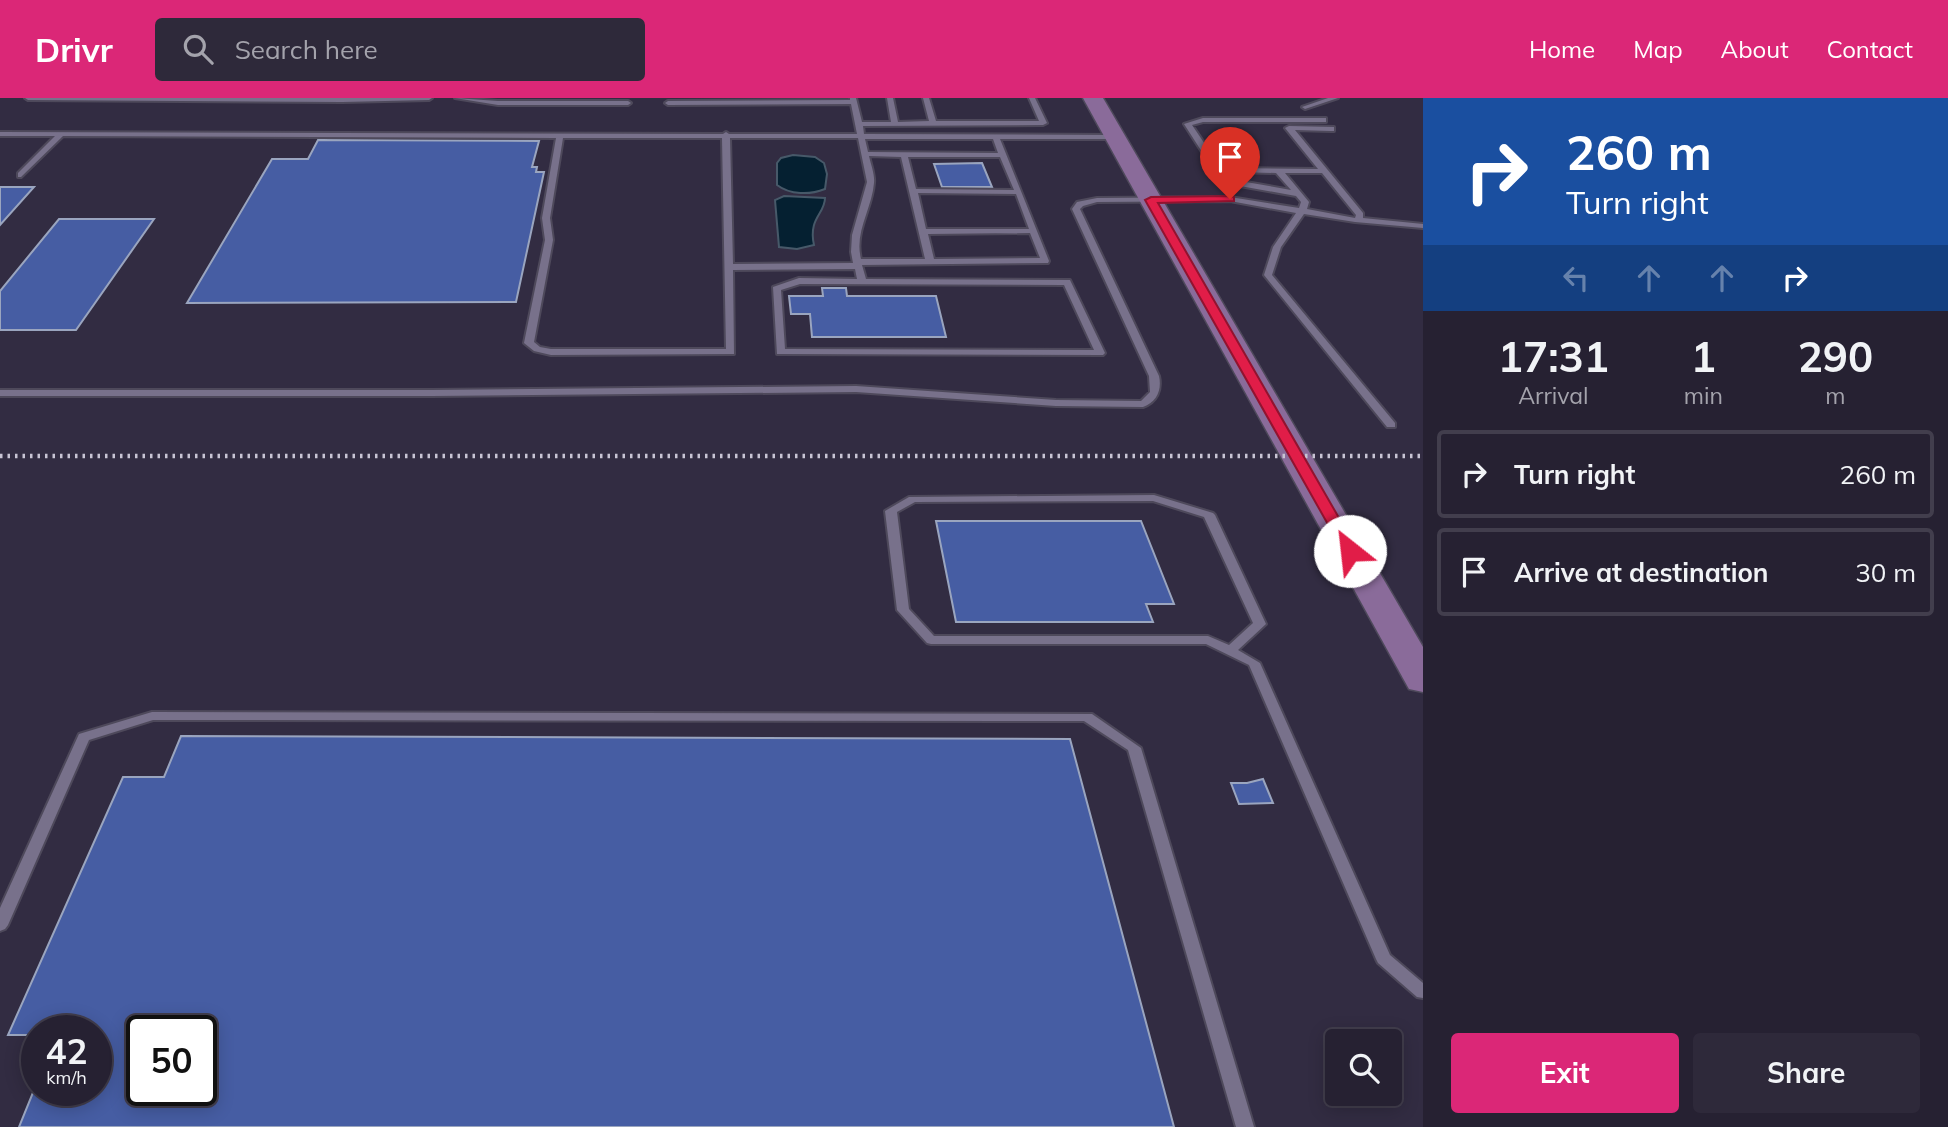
<!DOCTYPE html>
<html lang="en">
<head>
<meta charset="utf-8">
<style>
	:root { --surface:#262132; --page:#2e293a; --text:#f1f3f6; --muted:#a4a3ac; --line:#423e4d; --accent:#db2777 }
	body { margin:0; font-family:Mulish,sans-serif; background:var(--page); color:var(--text); height:100vh; display:flex; flex-direction:column; font-size:26px; white-space:nowrap }
	* { box-sizing:border-box; margin:0 }
	p { font-size:23px; color:var(--muted) }
	.icon { flex:none; width:38px; height:38px; fill:none; stroke:currentColor; stroke-width:2; stroke-linecap:round; stroke-linejoin:round }
	.map { position:relative; flex:1; overflow:hidden }
	.drawer { display:flex; flex-direction:column; background:var(--surface); width:525px }
	.drawer>* { flex:none }
	.hud { background:#1a4fa0; color:#fff; overflow:hidden }
	.fabs { position:absolute; left:1325px; top:931px; display:grid; gap:14px }
	.fabs a { display:grid; place-items:center; width:77px; height:77px; border-radius:7px; background:var(--surface); box-shadow:0 4px 18px #0003,0 0 0 2px var(--line); font-size:35px }
	.speed { position:absolute; left:21px; top:917px; display:flex; gap:14px; font-size:35px; font-weight:700; text-align:center }
	.speed>* { display:grid; place-content:center; width:91px; height:91px; border-radius:50%; background:var(--surface); box-shadow:0 4px 18px #0003,0 0 0 2px var(--line); line-height:1 }
	.speed small { font-size:18px; font-weight:400 }
	.speed .limit { border:4px solid #111; border-radius:10px; background:#fff; color:#111 }
	.pin { position:absolute; display:grid; place-items:center; width:60px; height:60px; color:#fff; margin:-72px -30px; border-radius:50% 50% 50% 0; rotate:-45deg; box-shadow:0 0 7px #0007 }
	.pin .icon { rotate:45deg }
	.me { position:absolute; width:77px; margin:-38px; rotate:331deg; stroke-linejoin:round; filter:drop-shadow(0 0 5px #0008) }
	.turn { display:flex; align-items:center; gap:24px; height:147px; padding:0 28px; font-size:32px }
	.turn .icon { width:91px; height:91px; stroke-width:2.5 }
	.turn b { display:block; font-size:49px; line-height:60px }
	.lanes { display:flex; align-items:center; height:66px; padding:0 28px; background:#0003; justify-content:center; gap:35px; direction:ltr }
	.lanes .off { opacity:.35 }
	.eta { display:flex; justify-content:space-evenly; align-items:center; height:119px; text-align:center }
	.eta b { font-size:42px; font-weight:700; line-height:49px }
	.cta { display:flex; gap:14px; margin-top:auto; padding:14px 28px }
	.cta a { flex:1; height:80px; border-radius:7px; background:var(--accent); color:#fff; font-size:28px; font-weight:700; line-height:80px; text-align:center }
	.cta a+a { background:var(--page); color:var(--text) }
	ul { padding:0; list-style:none }
	li { display:flex; align-items:center; gap:21px; height:88px; margin:0 14px 10px; padding:0 14px; border:4px solid var(--line); border-radius:7px }
	li div { flex:1 }
	li b { display:block; font-size:26px }
	li em { font-style:normal }
	header { display:flex; align-items:center; gap:42px; box-sizing:border-box; height:98px; padding:0 35px; background:var(--accent); color:#fff }
	header strong { font-size:33px }
	nav { display:flex; gap:38px; margin-inline-start:auto; font-size:24px }
	.search { width:490px; height:63px; background:var(--page); display:flex; align-items:center; gap:18px; box-sizing:border-box; padding:0 24px; border-radius:7px; color:var(--muted); font-size:26px }
	main { display:flex; flex:1; min-height:0 }
	.map>svg:first-child { display:block }
	.water { fill:#052031; stroke:#475969; stroke-width:2 }
	.building { fill:#465da3; stroke:#9aa5bf; stroke-width:2; fill-rule:evenodd }
	.lines { fill:none; stroke-linecap:round; stroke-linejoin:round }
	.lane-casing { stroke:#4e495b; stroke-width:4 }
	.secondary-casing { stroke:#4e495b; stroke-width:3 }
	.lane { fill:#78718b; fill-rule:evenodd }
	.secondary { fill:#8a6b9a; fill-rule:evenodd }
	.rail { stroke:#c8c4d4; stroke-width:4.5; stroke-dasharray:2.5 5; stroke-linecap:butt }
	.route { fill:#e11d48; stroke:#92132f; stroke-width:2 }
</style>
</head>
<body>
<header>
<strong>Drivr</strong>
<div class="search"><svg class="icon" aria-label="search" viewBox="0 0 24 24"><circle cx="10" cy="10" r="6"/><path d="M15 15l6 6"/></svg>Search here</div>
<nav><a>Home</a><a>Map</a><a>About</a><a>Contact</a></nav>
</header>
<main>
<div class="map">
<svg width="1423" height="1029" viewBox="0 0 1423 1029">
	<rect width="100%" height="100%" fill="#322c42"/>
	<g class="water">
		<path d="M793,57L815,59L824,65L827,76L825,91C810,97 790,97 777,87V65L781,60Z"/>
		<path d="M784,98L825,100C825,116 808,120 814,147L797,151L779,149L775,102Z"/>
	</g>
	<g class="building">
		<polygon points="318,42 539,43 532,69 537,69 536,74 544,74 516,204 187,205 272,61 308,61"/>
		<polygon points="982,65 992,89 942,89 934,66"/>
		<polygon points="0,89 34,89 0,127"/>
		<polygon points="59,121 154,121 76,232 0,232 0,193"/>
		<polygon points="822,190 846,190 847,198 936,198 946,239 812,239 810,216 791,216 789,198 823,198"/>
		<polygon points="936,423 1141,423 1174,506 1146,506 1153,524 956,524"/>
		<path d="M181,638L1070,641L1174,1029H19L34,992H96V933H37V937H8L123,679H164ZM142,933H201V992H142Z"/>
		<polygon points="1263,681 1273,705 1239,706 1231,685 1247,685"/>
	</g>
	<g class="lines">
		<defs>
			<g id="lane">
				<polygon points="25,0 432,0 429,2 342,4 28,2"/>
				<polygon points="455,0 498,3 628,3 631,5 628,7 498,7"/>
				<path d="M850,0H856L862,24H891L887,0H893L898,24L929,23L923,0H929L936,23H1039L1029,0H1035L1047,25L1043,27L863,28L864,36L1117,37V41H1000L1049,163L1048,165L862,167L866,181L1070,182L1105,255L1103,257L777,256L773,189L799,180L857,181L855,171L733,172L734,256L551,257L534,253L524,245L545,142L542,120L556,40L63,38L21,79H18V75L55,38H0V34L723,36L726,34L729,36H857L851,6L668,7L665,5L668,3L850,2ZM563,40H722L726,251H551L540,249L534,244L553,142L550,120ZM730,40H858L867,84L852,137L851,154L853,165L733,166ZM865,41H993L998,55L868,54ZM869,58L901,59L925,161H861C854,134 872,111 874,85C875,77 871,67 869,58ZM908,59H1000L1014,92L916,91ZM918,95L1016,96L1029,131H926ZM1030,135L1040,160L934,161L928,136ZM800,186L1064,187L1094,252L785,251L781,192Z"/>
				<polygon points="1328,0 1338,0 1305,11 1302,9"/>
				<path d="M1203,20H1326V24H1203L1192,27L1219,67L1231,70L1318,71L1285,30L1289,28L1334,29V33H1331L1295,32L1363,115V120L1423,126V130L1355,124L1304,116L1281,149L1272,177L1395,325V329H1387L1264,177L1273,149L1296,115L1230,103L1097,104L1083,108L1080,111L1159,278C1162,292 1157,304 1143,309L1056,308L856,294L431,298H0V292H431L856,288L1056,302L1141,303L1150,294L1149,278L1072,111L1077,104L1097,100L1230,99L1299,110L1301,104L1296,98L1240,88L1228,74L1213,71L1184,26ZM1237,74L1276,75L1291,92L1246,84ZM1285,75H1322L1356,117L1355,120L1307,111L1309,104Z"/>
				<path d="M1154,397L1213,415L1215,417L1266,526L1238,552L1260,565L1390,857L1423,885V900L1417,899L1378,865L1376,861L1249,567L1206,546H931L927,545L897,512L885,413L909,399ZM1153,403L1204,419L1253,525L1229,547L1208,538H934L909,511L897,414L915,404Z"/>
				<polygon points="152,614 1092,616 1141,650 1254,1029 1236,1029 1128,652 1084,623 153,622 89,642 8,827 5,831 0,833 0,810 79,636"/>
			</g>
			<polygon id="secondary" points="1083,0 1103,0 1423,549 1423,594 1409,591 1404,582"/>
		</defs>
		<use href="#lane" class="lane-casing"/>
		<use href="#secondary" class="secondary-casing"/>
		<use href="#lane" class="lane"/>
		<use href="#secondary" class="secondary"/>
		<polyline class="rail" points="0,358 1423,358"/>
	</g>
	<polygon class="route" points="1230,98 1234,99 1234,103 1158,105 1358,453 1356,456 1345,456 1343,453 1145,102 1151,99"/>
</svg>
<div class="fabs">
<a><svg class="icon" aria-label="search" viewBox="0 0 24 24"><circle cx="10" cy="10" r="6"/><path d="M15 15l6 6"/></svg></a>
</div>
<div class="speed"><div>42<small>km/h</small></div><div class="limit">50</div></div>
<div class="pin" style="left:1230px;top:101px;background:#d93025"><svg class="icon" aria-label="arrive" viewBox="0 0 24 24"><path d="M6 21V4h12l-3 4 3 4H6"/></svg></div>
<svg class="me" style="left:1350px;top:453px" viewBox="-20 -20 40 40"><circle r="19" fill="#fff"/><path d="M0-13L10 11 0 6-10 11z" fill="#e11d48"/></svg>
</div>
<section class="drawer">
<div class="hud">
<div class="turn"><svg class="icon" aria-label="right" viewBox="0 0 24 24"><path d="M7 20v-9h11M14 6l5 5-5 5"/></svg><div><b>260 m</b>Turn right</div></div>
<div class="lanes"><svg class="icon off" aria-label="left" viewBox="0 0 24 24"><path d="M17 20v-9H6M10 6l-5 5 5 5"/></svg><svg class="icon off" aria-label="ahead" viewBox="0 0 24 24"><path d="M12 20V5M6 11l6-6 6 6"/></svg><svg class="icon off" aria-label="ahead" viewBox="0 0 24 24"><path d="M12 20V5M6 11l6-6 6 6"/></svg><svg class="icon" aria-label="right" viewBox="0 0 24 24"><path d="M7 20v-9h11M14 6l5 5-5 5"/></svg></div>
</div>
<div class="eta">
<div><b>17:31</b><p>Arrival</p></div>
<div><b>1</b><p>min</p></div>
<div><b>290</b><p>m</p></div>
</div>
<ul>
<li><svg class="icon" aria-label="right" viewBox="0 0 24 24"><path d="M7 20v-9h11M14 6l5 5-5 5"/></svg><div><b>Turn right</b></div><em>260 m</em></li>
<li><svg class="icon" aria-label="arrive" viewBox="0 0 24 24"><path d="M6 21V4h12l-3 4 3 4H6"/></svg><div><b>Arrive at destination</b></div><em>30 m</em></li>
</ul>
<div class="cta"><a>Exit</a><a>Share</a></div>
</section>
</main>
</body>
</html>
